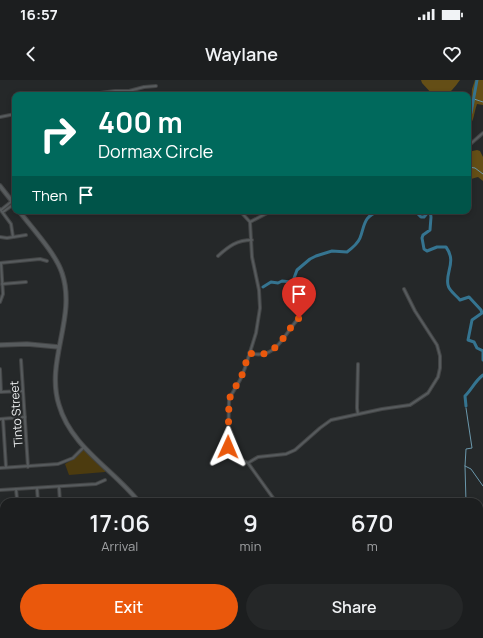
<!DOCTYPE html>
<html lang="en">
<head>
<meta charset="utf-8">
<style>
	:root { --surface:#1c1e1f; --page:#252728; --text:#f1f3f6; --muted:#a0a2a4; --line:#3a3c3d; --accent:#ea580c }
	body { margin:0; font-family:Manrope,sans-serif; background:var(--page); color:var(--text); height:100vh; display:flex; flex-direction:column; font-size:15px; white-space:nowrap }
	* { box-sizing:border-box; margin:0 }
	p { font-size:13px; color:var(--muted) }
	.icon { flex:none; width:22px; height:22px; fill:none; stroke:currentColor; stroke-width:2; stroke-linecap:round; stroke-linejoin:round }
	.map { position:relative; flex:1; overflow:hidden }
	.side { position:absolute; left:0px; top:418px; width:483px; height:140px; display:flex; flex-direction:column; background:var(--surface); border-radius:12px 12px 0 0; box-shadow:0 2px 6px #0003,0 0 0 1px var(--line) }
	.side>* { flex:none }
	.top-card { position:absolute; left:12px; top:12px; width:459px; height:122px; border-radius:8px; box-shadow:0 2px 6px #0003,0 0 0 1px var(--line); background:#00695c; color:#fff; overflow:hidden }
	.pin { position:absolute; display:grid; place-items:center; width:34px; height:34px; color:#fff; margin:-41px -17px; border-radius:50% 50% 50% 0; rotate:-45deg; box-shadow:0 0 4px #0007 }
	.pin .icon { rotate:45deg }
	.me { position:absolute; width:44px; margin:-22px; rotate:1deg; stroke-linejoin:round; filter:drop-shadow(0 0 3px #0008) }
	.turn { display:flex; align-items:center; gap:14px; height:84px; padding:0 20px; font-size:18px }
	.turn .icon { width:52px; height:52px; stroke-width:2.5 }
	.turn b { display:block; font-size:28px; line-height:34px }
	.then { display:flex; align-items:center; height:38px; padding:0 20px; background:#0003; gap:8px; font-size:15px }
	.eta { display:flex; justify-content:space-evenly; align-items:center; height:68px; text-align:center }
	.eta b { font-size:24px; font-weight:600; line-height:28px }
	.button { display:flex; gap:8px; margin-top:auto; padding:8px 20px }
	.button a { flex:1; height:46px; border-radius:24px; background:var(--accent); color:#fff; font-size:16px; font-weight:600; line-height:46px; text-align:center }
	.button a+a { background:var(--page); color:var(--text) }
	.status { display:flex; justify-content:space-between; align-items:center; height:28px; padding:0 20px; background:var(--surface); direction:ltr }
	.status svg { height:11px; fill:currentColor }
	header { display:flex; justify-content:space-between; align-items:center; height:52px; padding:0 20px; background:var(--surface); font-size:18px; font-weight:600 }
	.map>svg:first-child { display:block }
	.green { fill:#4c3b0f }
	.forest { fill:#644e16 }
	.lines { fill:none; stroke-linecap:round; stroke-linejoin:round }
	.stream { stroke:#6b98ac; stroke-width:1 }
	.river { stroke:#357490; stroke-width:3 }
	.street-casing { stroke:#434546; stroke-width:4 }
	.secondary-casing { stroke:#434546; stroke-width:5.5 }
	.street { stroke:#575b5d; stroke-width:2 }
	.secondary { stroke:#575b5d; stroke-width:3.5 }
	.route { stroke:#ea580c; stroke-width:7; stroke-dasharray:0 12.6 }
	.labels { text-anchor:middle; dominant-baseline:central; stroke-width:4; stroke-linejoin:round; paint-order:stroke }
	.street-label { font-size:12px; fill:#e9ebec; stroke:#252829 }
</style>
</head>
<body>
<div class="status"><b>16:57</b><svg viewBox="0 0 49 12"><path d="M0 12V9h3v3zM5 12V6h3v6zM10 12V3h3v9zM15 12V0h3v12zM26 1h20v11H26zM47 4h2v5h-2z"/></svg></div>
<header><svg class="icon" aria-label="back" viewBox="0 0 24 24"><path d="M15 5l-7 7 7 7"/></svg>Waylane<svg class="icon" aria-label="heart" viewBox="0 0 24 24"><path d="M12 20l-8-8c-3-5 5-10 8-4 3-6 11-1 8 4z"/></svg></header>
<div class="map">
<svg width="483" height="558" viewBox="0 0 483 558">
	<rect width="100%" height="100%" fill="#252829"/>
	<g class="green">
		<polygon points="84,369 105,389 105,392 69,395 65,384 75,378"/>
		<polygon points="4,520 4,554 162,554 162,558 0,558 0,521"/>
	</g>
	<g class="forest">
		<path d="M421,0H460C450,13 450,15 433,15L422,3Z"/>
		<path d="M475,0H483V25L477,24C473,36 475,38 468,49V32L471,27L472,9Z"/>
		<polygon points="477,70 480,71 483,77 483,101 478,97 471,99 468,97 468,72"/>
	</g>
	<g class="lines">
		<g class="stream">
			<polyline points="474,19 483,22"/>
			<polyline points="468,87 475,88 483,94"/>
			<polyline points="466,328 472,368 466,369 465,386 466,422"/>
			<polyline points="465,386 471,389 483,406"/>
			<polyline points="207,554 207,558"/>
			<polyline points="27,558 28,554"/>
		</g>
		<g class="river">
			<polyline points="468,35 471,33 477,0"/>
			<polyline points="395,131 398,132 401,131"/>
			<polyline points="415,131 421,137 424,137 429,131"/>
			<path d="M430,131L431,137L430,150L423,155L422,158L424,169L427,171L437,167H446C457,182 445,192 448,205C449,211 456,215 460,220L469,217L481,230L482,233L472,240L468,260L474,262L477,268L483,271V280"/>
			<path d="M263,207L271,202L278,203L282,201L291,202L293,201L297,190L310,179L316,176L332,171L347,172C351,169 358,163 360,158C365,145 363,136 380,131"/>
			<path d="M466,326L465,316C472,309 475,301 483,295"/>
		</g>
		<defs>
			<g id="street">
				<polyline points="85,15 115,11 129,11 144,7 156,6"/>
				<polyline points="0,37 15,34"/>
				<polyline points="468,66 483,53"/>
				<polyline points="0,129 11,144 13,157"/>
				<polyline points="1,130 12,121"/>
				<polyline points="240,131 250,142 252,177 259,210 260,228 256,253 245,288 240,300 229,319 228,367 232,375 248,383 276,422"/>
				<polyline points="3,132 14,124"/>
				<polyline points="250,142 271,131"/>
				<polyline points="0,157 7,158 26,155"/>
				<path d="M218,176C229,166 237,160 252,160"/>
				<polyline points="0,183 40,179 47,181"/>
				<polyline points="2,204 26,202"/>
				<polyline points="0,222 3,214 1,183"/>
				<path d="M249,273C277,281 284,253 299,238"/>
				<polyline points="21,280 28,387"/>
				<polyline points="0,289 1,312"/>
				<polyline points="0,312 23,311"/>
				<polyline points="358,334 357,328 358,284"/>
				<polyline points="0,339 25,337"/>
				<polyline points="3,339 6,387"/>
				<polyline points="248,383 258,377 286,374 295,370 320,348 331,340 382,329 410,325 428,313 438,297 440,288 440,276 437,265 415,231 404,209"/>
				<polyline points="0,388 58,384 73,378 84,367"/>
				<polyline points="59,407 60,422"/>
				<polyline points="37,408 38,422"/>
				<polyline points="16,409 17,419"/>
				<polyline points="0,410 96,404 105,400"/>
				<polyline points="0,442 4,442"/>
			</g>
			<g id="secondary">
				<polyline points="0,106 15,125"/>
				<path d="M19,131C32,148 56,174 62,193C77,237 45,281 59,325C71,367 113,389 139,422"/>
				<polyline points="0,265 27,264 59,267"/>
				<polyline points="0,515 4,514"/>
				<polyline points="339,554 343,558"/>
			</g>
		</defs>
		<use href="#street" class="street-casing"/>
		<use href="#secondary" class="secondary-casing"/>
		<use href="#street" class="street"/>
		<use href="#secondary" class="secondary"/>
	</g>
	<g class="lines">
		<path class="route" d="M228,367L229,319L242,295L249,273C277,281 283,253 299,238"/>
	</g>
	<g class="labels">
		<g class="street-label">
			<text transform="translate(16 334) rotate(-94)">Tinto Street</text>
		</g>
	</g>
</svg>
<div class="pin" style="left:299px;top:238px;background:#d93025"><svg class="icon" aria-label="arrive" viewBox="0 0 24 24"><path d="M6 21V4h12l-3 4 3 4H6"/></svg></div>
<svg class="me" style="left:228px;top:367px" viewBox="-20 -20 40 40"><path d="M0-17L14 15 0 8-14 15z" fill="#ea580c" stroke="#fff" stroke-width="4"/></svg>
<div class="top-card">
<div class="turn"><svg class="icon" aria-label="right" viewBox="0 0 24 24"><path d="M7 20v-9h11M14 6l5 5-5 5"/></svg><div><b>400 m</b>Dormax Circle</div></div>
<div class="then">Then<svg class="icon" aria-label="arrive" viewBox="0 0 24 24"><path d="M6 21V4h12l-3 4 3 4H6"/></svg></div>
</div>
<section class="side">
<div class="eta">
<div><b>17:06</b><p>Arrival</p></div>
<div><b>9</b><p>min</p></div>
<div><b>670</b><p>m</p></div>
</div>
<div class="button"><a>Exit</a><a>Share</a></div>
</section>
</div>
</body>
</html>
